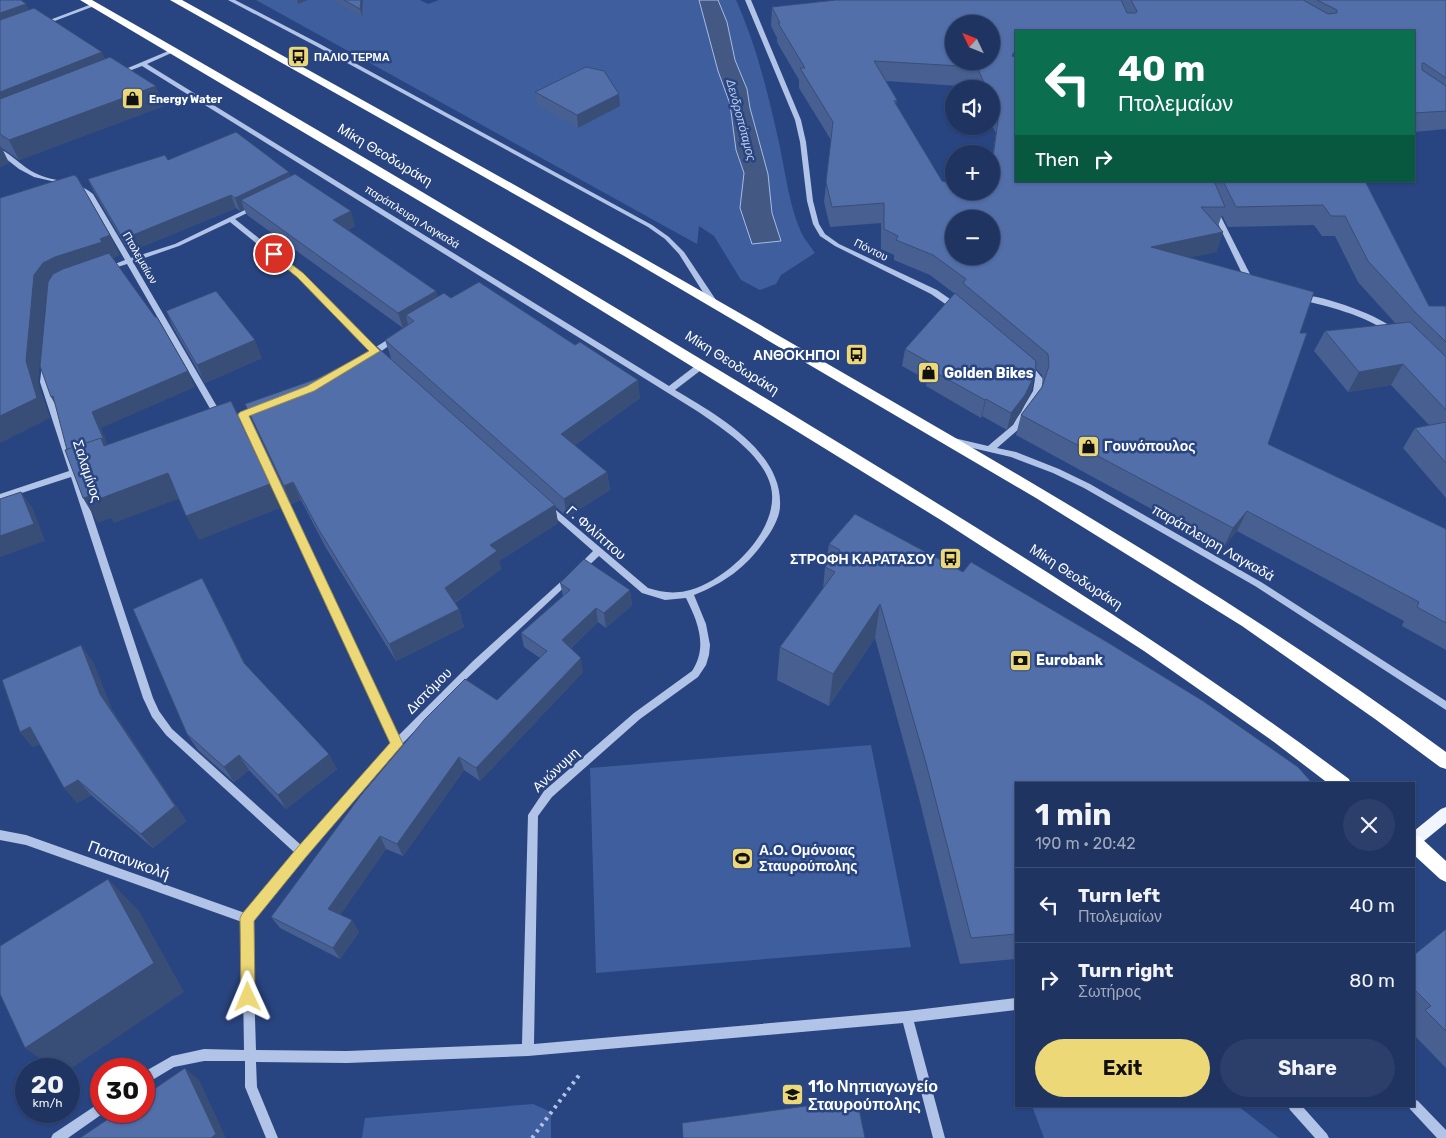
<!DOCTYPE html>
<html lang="en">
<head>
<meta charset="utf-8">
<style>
	:root { --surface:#1f3461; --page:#2c3f6a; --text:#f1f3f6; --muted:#a1aabd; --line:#3c4f76; --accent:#edd878 }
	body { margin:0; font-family:Rubik,sans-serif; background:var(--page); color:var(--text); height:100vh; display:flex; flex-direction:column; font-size:19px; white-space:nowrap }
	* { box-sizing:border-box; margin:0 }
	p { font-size:16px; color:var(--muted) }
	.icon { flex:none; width:28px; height:28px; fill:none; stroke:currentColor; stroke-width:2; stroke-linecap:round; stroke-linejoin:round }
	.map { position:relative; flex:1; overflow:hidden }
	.panel { position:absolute; left:1015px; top:782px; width:400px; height:325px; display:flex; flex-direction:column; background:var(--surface); border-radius:0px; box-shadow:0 1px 4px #0004,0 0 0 1px var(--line) }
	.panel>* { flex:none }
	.guide { position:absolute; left:1015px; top:30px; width:400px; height:152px; border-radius:0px; box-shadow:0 1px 4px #0004,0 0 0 1px var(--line); background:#0b6e4f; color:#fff; overflow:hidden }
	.needle { width:32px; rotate:313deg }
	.tools { position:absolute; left:945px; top:15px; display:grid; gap:10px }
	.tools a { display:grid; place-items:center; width:55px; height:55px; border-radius:50%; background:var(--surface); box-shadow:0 1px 4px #0004,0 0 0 1px var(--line); font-size:25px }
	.speed { position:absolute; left:15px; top:1058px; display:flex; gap:10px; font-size:25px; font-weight:700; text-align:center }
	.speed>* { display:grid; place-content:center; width:65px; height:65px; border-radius:50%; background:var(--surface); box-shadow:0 1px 4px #0004,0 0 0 1px var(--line); line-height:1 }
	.speed small { font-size:12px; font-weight:400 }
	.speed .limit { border:8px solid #d22; background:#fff; color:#111 }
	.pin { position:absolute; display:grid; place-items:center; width:42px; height:42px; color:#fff; margin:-21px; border:2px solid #fff; border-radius:50%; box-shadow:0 1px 5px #0007 }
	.me { position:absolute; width:55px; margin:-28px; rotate:359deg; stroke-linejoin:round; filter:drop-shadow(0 0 4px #0008) }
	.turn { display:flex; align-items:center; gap:18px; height:105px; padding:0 20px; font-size:22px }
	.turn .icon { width:65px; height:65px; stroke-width:2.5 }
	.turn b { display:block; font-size:35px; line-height:42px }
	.then { display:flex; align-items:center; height:48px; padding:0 20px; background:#0003; gap:10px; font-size:19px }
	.round { display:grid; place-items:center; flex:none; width:52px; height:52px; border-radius:26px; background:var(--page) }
	.overview { display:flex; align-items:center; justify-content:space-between; height:85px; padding:0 20px }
	h1 { font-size:30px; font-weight:700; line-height:38px }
	.button { display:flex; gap:10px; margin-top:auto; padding:10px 20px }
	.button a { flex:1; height:58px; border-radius:30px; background:var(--accent); color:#111; font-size:20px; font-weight:700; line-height:58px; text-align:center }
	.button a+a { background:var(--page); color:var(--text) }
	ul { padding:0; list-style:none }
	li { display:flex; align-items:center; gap:15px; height:75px; padding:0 20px; border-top:1px solid var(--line) }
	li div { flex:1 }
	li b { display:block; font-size:19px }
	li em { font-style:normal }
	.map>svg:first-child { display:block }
	.green { fill:#3e5e9e }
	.water { fill:#435883; stroke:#a6bce6 }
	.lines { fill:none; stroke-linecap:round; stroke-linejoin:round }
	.path { stroke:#b1c3e6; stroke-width:4; stroke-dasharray:3 4.5; stroke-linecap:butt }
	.minor { fill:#b1c3e6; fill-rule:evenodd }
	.major { fill:#f1f5fd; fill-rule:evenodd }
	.highway { fill:#fff; fill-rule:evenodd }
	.wall { fill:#475f91; fill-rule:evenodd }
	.shaded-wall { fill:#394e76 }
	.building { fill:#526fa9; stroke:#394e76; fill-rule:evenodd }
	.route { fill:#edd878; stroke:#9a8c4e }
	.labels { text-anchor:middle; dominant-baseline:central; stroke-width:5; stroke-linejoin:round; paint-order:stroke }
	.far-poi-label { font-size:11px; font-weight:bold; fill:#fff; stroke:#294581; text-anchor:start }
	.far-street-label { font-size:11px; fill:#fff; stroke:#294581 }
	.far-water-label { font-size:12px; font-style:italic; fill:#bccded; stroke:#294581 }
	.street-label { font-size:14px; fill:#fff; stroke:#294581 }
	.poi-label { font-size:14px; font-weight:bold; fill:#fff; stroke:#294581; text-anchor:start }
	.near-street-label { font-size:16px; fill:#fff; stroke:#294581 }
	.near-poi-label { font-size:16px; font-weight:bold; fill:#fff; stroke:#294581; text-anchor:start }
</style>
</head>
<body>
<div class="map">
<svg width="1446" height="1138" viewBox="0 0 1446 1138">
	<rect width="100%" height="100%" fill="#294581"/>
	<g class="green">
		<path d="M256,0H420L428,4L439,0H736C755,42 767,89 777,134C785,167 788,204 802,234C805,240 811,247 815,253L781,275L776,284L760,290L741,280L714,236L699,226L697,244Z"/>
		<polygon points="871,745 911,947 596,973 590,768"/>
		<polygon points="533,1104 551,1112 551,1138 362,1138 365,1118"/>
		<polygon points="1032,1106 1238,1106 1279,1138 1044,1138"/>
	</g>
	<polygon class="water" points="699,0 718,0 727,22 735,60 747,89 750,108 768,174 772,213 781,241 752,244 740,208 744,173 736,150 730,104 718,71"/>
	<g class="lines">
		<polyline class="path" points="532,1138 580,1074"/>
		<g class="minor">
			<polygon points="228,0 235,0 320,44 652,225 669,237 684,252 718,303 714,305 711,305 679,254 665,239 648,227 316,46"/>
			<polygon points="745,0 751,0 801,120 806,142 813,201 819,224 825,234 839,244 937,290 960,306 960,310 954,310 931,294 835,246 820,236 813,224 807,201 800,142 795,120"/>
			<polygon points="92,4 97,5 44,25 39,24"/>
			<path d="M173,49L178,50L147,64L669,386L699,363H705L706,365L705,367L675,390C715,414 783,451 780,506C780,517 772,531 765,540C747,567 724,583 694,595L706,624L710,645L709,655L706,665L698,677L640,719L552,797L538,816L534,1044L907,1011L1016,998V1010L914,1022L945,1138H933L903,1023L528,1056L347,1063L256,1062L257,1087L278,1138H266L245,1087V1061H204L174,1067L144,1085V1072L172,1056L204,1049L244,1050L242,922L26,845L0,840V830L26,835L245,913L295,853L166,735L152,717L143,698L71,477L0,500V494L69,471L40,382L42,365L45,364L49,367L48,382L77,469L81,472L79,475L153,698L159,711L172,729L301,845L391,743L241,419L229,423L226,422L225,420L226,418L259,406L263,409L262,411L247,416L398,736L473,661L566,577H572L573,579L461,684L402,744L336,819L252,921L256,1050L347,1051L522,1044L528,815L544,791L634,713L692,671C708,647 698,622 686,598L665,600L642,593L599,556L583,571H577L576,569L577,567L593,551L543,507L547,504L550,505L648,588C661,592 672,594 686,591C725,583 781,530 771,487C763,454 723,429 697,411L142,66L121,74L116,73Z"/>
			<path d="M0,149C13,155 22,167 35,173C56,184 72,177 93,194L131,258L175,244L253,206H257V208L235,219L302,273L376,347L393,336H399L400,338L380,352L384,356L383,358H377L375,355L368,356L367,354L371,351L298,277L230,222L179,246L133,262L223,417L222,419H216L127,264L108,270L105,268L125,260L88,196L81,191L69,185L34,177L19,169L0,154Z"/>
			<polygon points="1215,209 1218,211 1254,282 1252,284 1248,284 1246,282 1212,211"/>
			<path d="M1297,295C1319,293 1382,316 1397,331L1396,333H1390C1361,314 1331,307 1297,299Z"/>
			<polygon points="1027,362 1030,363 1043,379 1041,391 1019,429 997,448 1016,452 1059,469 1090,484 1261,582 1446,701 1446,710 1255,586 1084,488 1053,473 1011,457 951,443 950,441 951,439 954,438 988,446 1013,425 1033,391 1035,379 1023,365"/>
			<polygon points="1414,1099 1418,1101 1446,1130 1446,1138 1437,1138 1410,1109 1409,1106 1414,1106"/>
			<polygon points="101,1102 101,1111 105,1112 68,1138 51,1138 53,1134"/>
			<polygon points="1288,1106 1302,1106 1327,1134 1329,1138 1315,1138 1290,1110"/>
		</g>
		<polygon class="major" points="1446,807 1446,823 1419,845 1414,847 1414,831 1441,809"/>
		<g class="highway">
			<path d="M80,0H92C316,127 537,260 757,393C959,516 1160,638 1349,779L1351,784H1329L1274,742L1144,651L944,522L534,269Z"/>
			<path d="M170,0H182C422,132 660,266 897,404C1085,513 1271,623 1446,752V769L1440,767L1375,719L1242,626L1036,498L626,257Z"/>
			<polygon points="1414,835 1420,837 1446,861 1446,882 1440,879 1414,855"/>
		</g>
	</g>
	<g class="wall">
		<polygon points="0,0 29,10 105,59 164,106 19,160 2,148 9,163 0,167"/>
		<polygon points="292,0 308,0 298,4"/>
		<polygon points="331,0 363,0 362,17"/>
		<path d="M836,0H1446V129L1414,132V31H1016V181H1365L1429,306H1446V498L1403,448L1415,428L1429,425L1391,385L1348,392L1314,351L1325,331L1396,324L1358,282L1335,236H1322L1314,225L1228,227L1222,215L1218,226L1223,232L1216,252L1189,257L1300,333L1268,444L1446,529V650L1402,626L1404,621L1237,531L1223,548L1016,435L1021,415L1042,387L1043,384L1042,375L1036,369L1035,374L1031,391L1021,412L1007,430L982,416L981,418L926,386L927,380L902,366L905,349L955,294L930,275L894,260V255L881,249V223L830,227L824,202L831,140L799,88V80L777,42V38L771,26L772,7ZM886,81L974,87V89H991V124L996,133L991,164V191L942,181L896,104L897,100Z"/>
		<polygon points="535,92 619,94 620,106 578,128 537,105"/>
		<polygon points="168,160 290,177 355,226 348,230 436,291 437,297 451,298 640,398 575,445 607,472 610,490 567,517 555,506 558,523 499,561 501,569 455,603 459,609 464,627 396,661 326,548 301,500 291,504 245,404 391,358 385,340 403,328 247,215 244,209 240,211 236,208 129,252 94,192 88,179"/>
		<polygon points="166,311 262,358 205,383 174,329"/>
		<polygon points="855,514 1016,784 1016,959 960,964 918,794 875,638 829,706 777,680 780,647 823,589 825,567 826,565 829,544"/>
		<polygon points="560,583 630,590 632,605 606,628 598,622 571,648 583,672 480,781 464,770 403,856 386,849 340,915 359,932 340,959 280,928 271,917 497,700 540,658 524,647 521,633 563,596"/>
		<polygon points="211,595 246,666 337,769 286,809 249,770 234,782 198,750 187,734"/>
		<polygon points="93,662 112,710 186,821 153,848 91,795 77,803 39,744 33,747 20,732"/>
		<polygon points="1446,929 1446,1068 1414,1035 1414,955"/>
	</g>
	<g class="shaded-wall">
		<polygon points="297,0 308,0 298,4"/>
		<polygon points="361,0 363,0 362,17 360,9"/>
		<polygon points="26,4 35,23 0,36 0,13"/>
		<polygon points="102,52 111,72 0,116 0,92"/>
		<polygon points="1014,52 1016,52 1016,67 1012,56"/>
		<polygon points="156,86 164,106 19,160 9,140"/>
		<polygon points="619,94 620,106 578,128 577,115"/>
		<polygon points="0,145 9,163 0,167"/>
		<polygon points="289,172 293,185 241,200 244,209 240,211 235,198"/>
		<polygon points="231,195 236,208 129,252 123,239"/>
		<polygon points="351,211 355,226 338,236 333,220"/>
		<polygon points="1223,232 1216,252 1144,267 1151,247"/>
		<polygon points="110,235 120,255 54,284 46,296 38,382 50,418 0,443 0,416 26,361 34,275 43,263 55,257"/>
		<polygon points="436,291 440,306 406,315 408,325 403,328 398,313"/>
		<polygon points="255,340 262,358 205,383 197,365"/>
		<polygon points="1403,364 1391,385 1348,392 1359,372"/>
		<polygon points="188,371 195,387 101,428 112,454 77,466 92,412"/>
		<polygon points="1035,374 1031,391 1021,412 1007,430 1011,413"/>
		<polygon points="638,380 640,398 564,453 561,434"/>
		<polygon points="53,396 60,413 51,397"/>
		<polygon points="986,399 982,416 981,418 985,400"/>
		<polygon points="607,472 610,490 567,517 564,499"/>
		<polygon points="168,473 181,498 114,523 111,518 98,523 83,498"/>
		<polygon points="293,482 301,500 291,504 284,486"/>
		<polygon points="270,484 280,508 199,540 186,516"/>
		<polygon points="21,492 33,509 45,541 0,557 0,536"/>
		<polygon points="555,505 558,523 499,561 501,569 450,606 445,588 490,545"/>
		<polygon points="1247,511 1237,531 1223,548 1233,528"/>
		<polygon points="202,578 211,595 253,679 244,663"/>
		<polygon points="630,590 632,605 606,628 604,613"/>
		<polygon points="880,604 875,638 829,706 833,674"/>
		<polygon points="596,608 598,622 564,654 562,640"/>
		<polygon points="459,609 464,627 396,661 389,644"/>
		<polygon points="81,645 93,662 112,710 186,821 153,848 141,834"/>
		<polygon points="581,658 583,672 480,781 476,768"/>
		<polygon points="30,727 43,742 33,747 20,732"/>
		<polygon points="329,754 337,769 286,809 278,795"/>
		<polygon points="239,755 249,770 234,782 224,767"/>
		<polygon points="459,757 464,770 403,856 397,844"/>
		<polygon points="78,780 91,795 77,803 64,788"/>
		<polygon points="380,836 386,849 336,921 328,909"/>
		<polygon points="108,879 139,911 184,992 69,1070 69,1069 55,1069 25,1048"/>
		<polygon points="352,920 359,932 340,959 333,948"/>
		<polygon points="185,1068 199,1080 226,1138 211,1138"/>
	</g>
	<g class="building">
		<polygon points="0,0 21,0 26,4 0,13"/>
		<polygon points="344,0 361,0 360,9"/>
		<path d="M836,0H1121L1127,13H1136L1137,11L1131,0H1303L1328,14L1337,13V10L1317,0H1446V78L1424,63H1422V70L1446,86V111L1414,113V31H1016V52H1014L1012,56L1016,57V181H1214L1225,207H1201L1223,232L1151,247L1314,292L1300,333H1307L1268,444L1446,529V623L1417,607L1419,602L1247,511L1233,528L1021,415L1042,387L1049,366L1048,354L963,283L966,279L933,255L896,240L898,236L884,229V203L832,207L826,182L833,122L800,68H805L778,23H780L772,7ZM954,24H991V61H954ZM874,61L977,67L987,89H991V97L999,113L991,172V191H954V184L942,181L894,101L897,100ZM954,219H991V256H954Z"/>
		<polygon points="34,8 102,52 0,92 0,20"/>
		<polygon points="110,57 156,86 9,140 0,134 0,99"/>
		<polygon points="586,67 604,71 619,94 577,115 535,92"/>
		<polygon points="236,132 289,172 235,198 231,195 123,239 88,179 165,155 168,160"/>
		<polygon points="295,174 351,211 333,220 436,291 398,313 241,200"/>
		<polygon points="74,175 77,177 110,235 100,239 102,242 55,257 43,263 34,275 26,361 37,398 0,416 0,198"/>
		<polygon points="1223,181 1365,181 1429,306 1446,306 1446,342 1416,313 1368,261 1345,216 1331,216 1323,205 1236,207"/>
		<polygon points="109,253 155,317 157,317 188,371 92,412 103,438 67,450 53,396 51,397 40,366 48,282 53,274 63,269"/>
		<polygon points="479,282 575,345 580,342 638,380 561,434 607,472 564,499 385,340 414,321 406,315 444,293 451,298"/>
		<polygon points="216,291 255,340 197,365 166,311"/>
		<polygon points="955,293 1036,361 1035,374 1025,395 1011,413 986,399 985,400 929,369 934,365 905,349"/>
		<polygon points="1410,322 1446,357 1446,410 1403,364 1359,372 1325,331"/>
		<polygon points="376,346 555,505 490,545 497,551 445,588 459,609 389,644 319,530 293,482 284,486 245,404 316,379 353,360"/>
		<polygon points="231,401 270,484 186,516 168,473 99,499 97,494 83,498 65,450 101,438 104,446"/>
		<polygon points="1446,422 1446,463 1415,428"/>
		<polygon points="21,492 34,524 0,536 0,499"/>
		<polygon points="855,514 963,572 971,562 1107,642 1203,701 1298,767 1313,784 1016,784 1016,934 971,938 926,763 880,604 833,674 780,647 835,572 825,567 840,550 829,544"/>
		<polygon points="584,559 630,590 604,613 596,608 562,640 581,658 476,768 459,757 397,844 380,836 328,909 352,920 333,948 271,917 361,795 425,719 465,679 497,700 547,651 521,633 570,590 560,583"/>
		<polygon points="202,578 244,663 329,754 278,795 239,755 224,767 187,734 133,609"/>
		<polygon points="81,645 100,694 175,806 141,834 78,780 64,788 30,727 20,732 2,680"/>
		<polygon points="108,879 154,963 25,1048 0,994 0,946"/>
		<polygon points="1446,929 1446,1031 1425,1010 1431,1006 1414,989 1414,955"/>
		<polygon points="185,1068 216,1134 211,1138 80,1138 120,1111 144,1111 144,1096"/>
		<polygon points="857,1099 865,1138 683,1138 682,1123"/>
	</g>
	<polygon class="route" points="274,251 303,273 380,351 314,391 249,416 403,744 306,857 254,921 255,997 253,1002 248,1004 243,1002 241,997 240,918 242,914 297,848 390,743 238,415 240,412 307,386 369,351 297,277 271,256 270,254"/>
	<defs>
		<symbol id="bus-square" viewBox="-11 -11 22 22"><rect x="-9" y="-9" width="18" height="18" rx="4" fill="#edd878" stroke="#294581"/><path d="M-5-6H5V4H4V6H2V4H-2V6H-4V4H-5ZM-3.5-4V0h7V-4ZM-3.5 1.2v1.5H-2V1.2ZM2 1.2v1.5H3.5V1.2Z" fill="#111"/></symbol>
		<symbol id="shop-square" viewBox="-11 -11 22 22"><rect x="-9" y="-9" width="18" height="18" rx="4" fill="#edd878" stroke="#294581"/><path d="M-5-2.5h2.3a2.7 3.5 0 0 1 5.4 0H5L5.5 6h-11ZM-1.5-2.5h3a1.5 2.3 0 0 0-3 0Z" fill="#111"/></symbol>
		<symbol id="bank-square" viewBox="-11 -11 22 22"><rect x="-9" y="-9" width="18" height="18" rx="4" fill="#edd878" stroke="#294581"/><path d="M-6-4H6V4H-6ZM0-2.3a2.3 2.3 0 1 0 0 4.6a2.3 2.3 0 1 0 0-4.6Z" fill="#111"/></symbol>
		<symbol id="stadium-square" viewBox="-11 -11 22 22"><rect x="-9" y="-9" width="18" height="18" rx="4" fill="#edd878" stroke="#294581"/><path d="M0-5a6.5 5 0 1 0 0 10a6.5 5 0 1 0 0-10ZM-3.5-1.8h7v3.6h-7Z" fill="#111"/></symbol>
		<symbol id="school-square" viewBox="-11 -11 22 22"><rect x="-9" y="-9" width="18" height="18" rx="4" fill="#edd878" stroke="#294581"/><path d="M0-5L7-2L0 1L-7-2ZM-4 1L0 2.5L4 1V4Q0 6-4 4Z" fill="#111"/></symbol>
	</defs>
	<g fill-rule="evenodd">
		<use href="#bus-square" x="286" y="44" width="25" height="25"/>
		<use href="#shop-square" x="120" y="86" width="25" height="25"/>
		<use href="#bus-square" x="844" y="342" width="25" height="25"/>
		<use href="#shop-square" x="916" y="360" width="25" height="25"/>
		<use href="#shop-square" x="1076" y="434" width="25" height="25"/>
		<use href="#bus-square" x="938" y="546" width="25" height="25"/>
		<use href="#bank-square" x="1008" y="648" width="25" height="25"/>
		<use href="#stadium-square" x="730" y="846" width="25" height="25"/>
		<use href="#school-square" x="780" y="1082" width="25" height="25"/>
	</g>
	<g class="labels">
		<g class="far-poi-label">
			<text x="314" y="57">ΠΑΛΙΟ ΤΕΡΜΑ</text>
			<text x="149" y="99">Energy Water</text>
		</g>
		<g class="far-street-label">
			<text transform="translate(412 217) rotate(32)">παράπλευρη Λαγκαδά</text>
			<text transform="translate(871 250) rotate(26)">Πόντου</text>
			<text transform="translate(140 258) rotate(60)">Πτολεμαίων</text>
		</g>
		<g class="far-water-label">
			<text transform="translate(741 120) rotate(75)">Δενδροπόταμος</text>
		</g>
		<g class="street-label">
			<text transform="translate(385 155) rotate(31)">Μίκη Θεοδωράκη</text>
			<text transform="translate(732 363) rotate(32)">Μίκη Θεοδωράκη</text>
			<text transform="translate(87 471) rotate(72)">Σαλαμίνος</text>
			<text transform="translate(596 533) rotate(41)">Γ. Φιλίππου</text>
			<text transform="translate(1213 543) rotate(30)">παράπλευρη Λαγκαδά</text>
			<text transform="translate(1076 577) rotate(33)">Μίκη Θεοδωράκη</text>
			<text transform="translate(429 691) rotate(-45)">Διστόμου</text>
			<text transform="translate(556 770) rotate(-43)">Ανώνυμη</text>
		</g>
		<g class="poi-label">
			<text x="840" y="355" text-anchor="end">ΑΝΘΟΚΗΠΟΙ</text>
			<text x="944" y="373">Golden Bikes</text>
			<text x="1104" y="446">Γουνόπουλος</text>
			<text x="935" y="559" text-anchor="end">ΣΤΡΟΦΗ ΚΑΡΑΤΑΣΟΥ</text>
			<text x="1036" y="660">Eurobank</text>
			<text x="759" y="850">Α.Ο. Ομόνοιας<tspan x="759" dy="16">Σταυρούπολης</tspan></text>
		</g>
		<g class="near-street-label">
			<text transform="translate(129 860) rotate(20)">Παπανικολή</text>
		</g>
		<g class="near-poi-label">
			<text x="808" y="1086">11ο Νηπιαγωγείο<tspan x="808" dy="18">Σταυρούπολης</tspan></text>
		</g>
	</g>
</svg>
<div class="tools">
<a><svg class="needle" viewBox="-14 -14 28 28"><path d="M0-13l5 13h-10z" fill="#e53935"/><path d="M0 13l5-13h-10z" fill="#a1aabd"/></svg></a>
<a><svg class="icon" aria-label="sound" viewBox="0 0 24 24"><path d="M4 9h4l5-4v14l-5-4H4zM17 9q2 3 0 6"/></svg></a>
<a>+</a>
<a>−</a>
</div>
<div class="speed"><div>20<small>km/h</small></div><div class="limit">30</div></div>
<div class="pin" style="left:274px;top:254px;background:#d93025"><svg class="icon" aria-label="arrive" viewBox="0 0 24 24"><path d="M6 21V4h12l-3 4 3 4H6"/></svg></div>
<svg class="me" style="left:248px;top:997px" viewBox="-20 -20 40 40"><path d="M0-17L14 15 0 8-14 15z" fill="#edd878" stroke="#fff" stroke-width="4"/></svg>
<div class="guide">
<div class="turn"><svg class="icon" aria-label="left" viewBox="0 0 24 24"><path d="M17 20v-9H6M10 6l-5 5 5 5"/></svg><div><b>40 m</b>Πτολεμαίων</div></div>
<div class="then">Then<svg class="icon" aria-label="right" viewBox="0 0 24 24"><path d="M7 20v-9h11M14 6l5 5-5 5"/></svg></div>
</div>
<section class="panel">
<div class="overview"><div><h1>1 min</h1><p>190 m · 20:42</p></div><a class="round"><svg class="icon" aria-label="close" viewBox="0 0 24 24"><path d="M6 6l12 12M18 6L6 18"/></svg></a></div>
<ul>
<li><svg class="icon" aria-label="left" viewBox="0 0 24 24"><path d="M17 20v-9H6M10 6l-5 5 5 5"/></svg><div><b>Turn left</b><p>Πτολεμαίων</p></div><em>40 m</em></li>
<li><svg class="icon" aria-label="right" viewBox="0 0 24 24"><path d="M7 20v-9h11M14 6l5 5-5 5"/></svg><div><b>Turn right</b><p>Σωτήρος</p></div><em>80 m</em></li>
</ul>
<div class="button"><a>Exit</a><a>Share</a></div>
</section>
</div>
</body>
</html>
